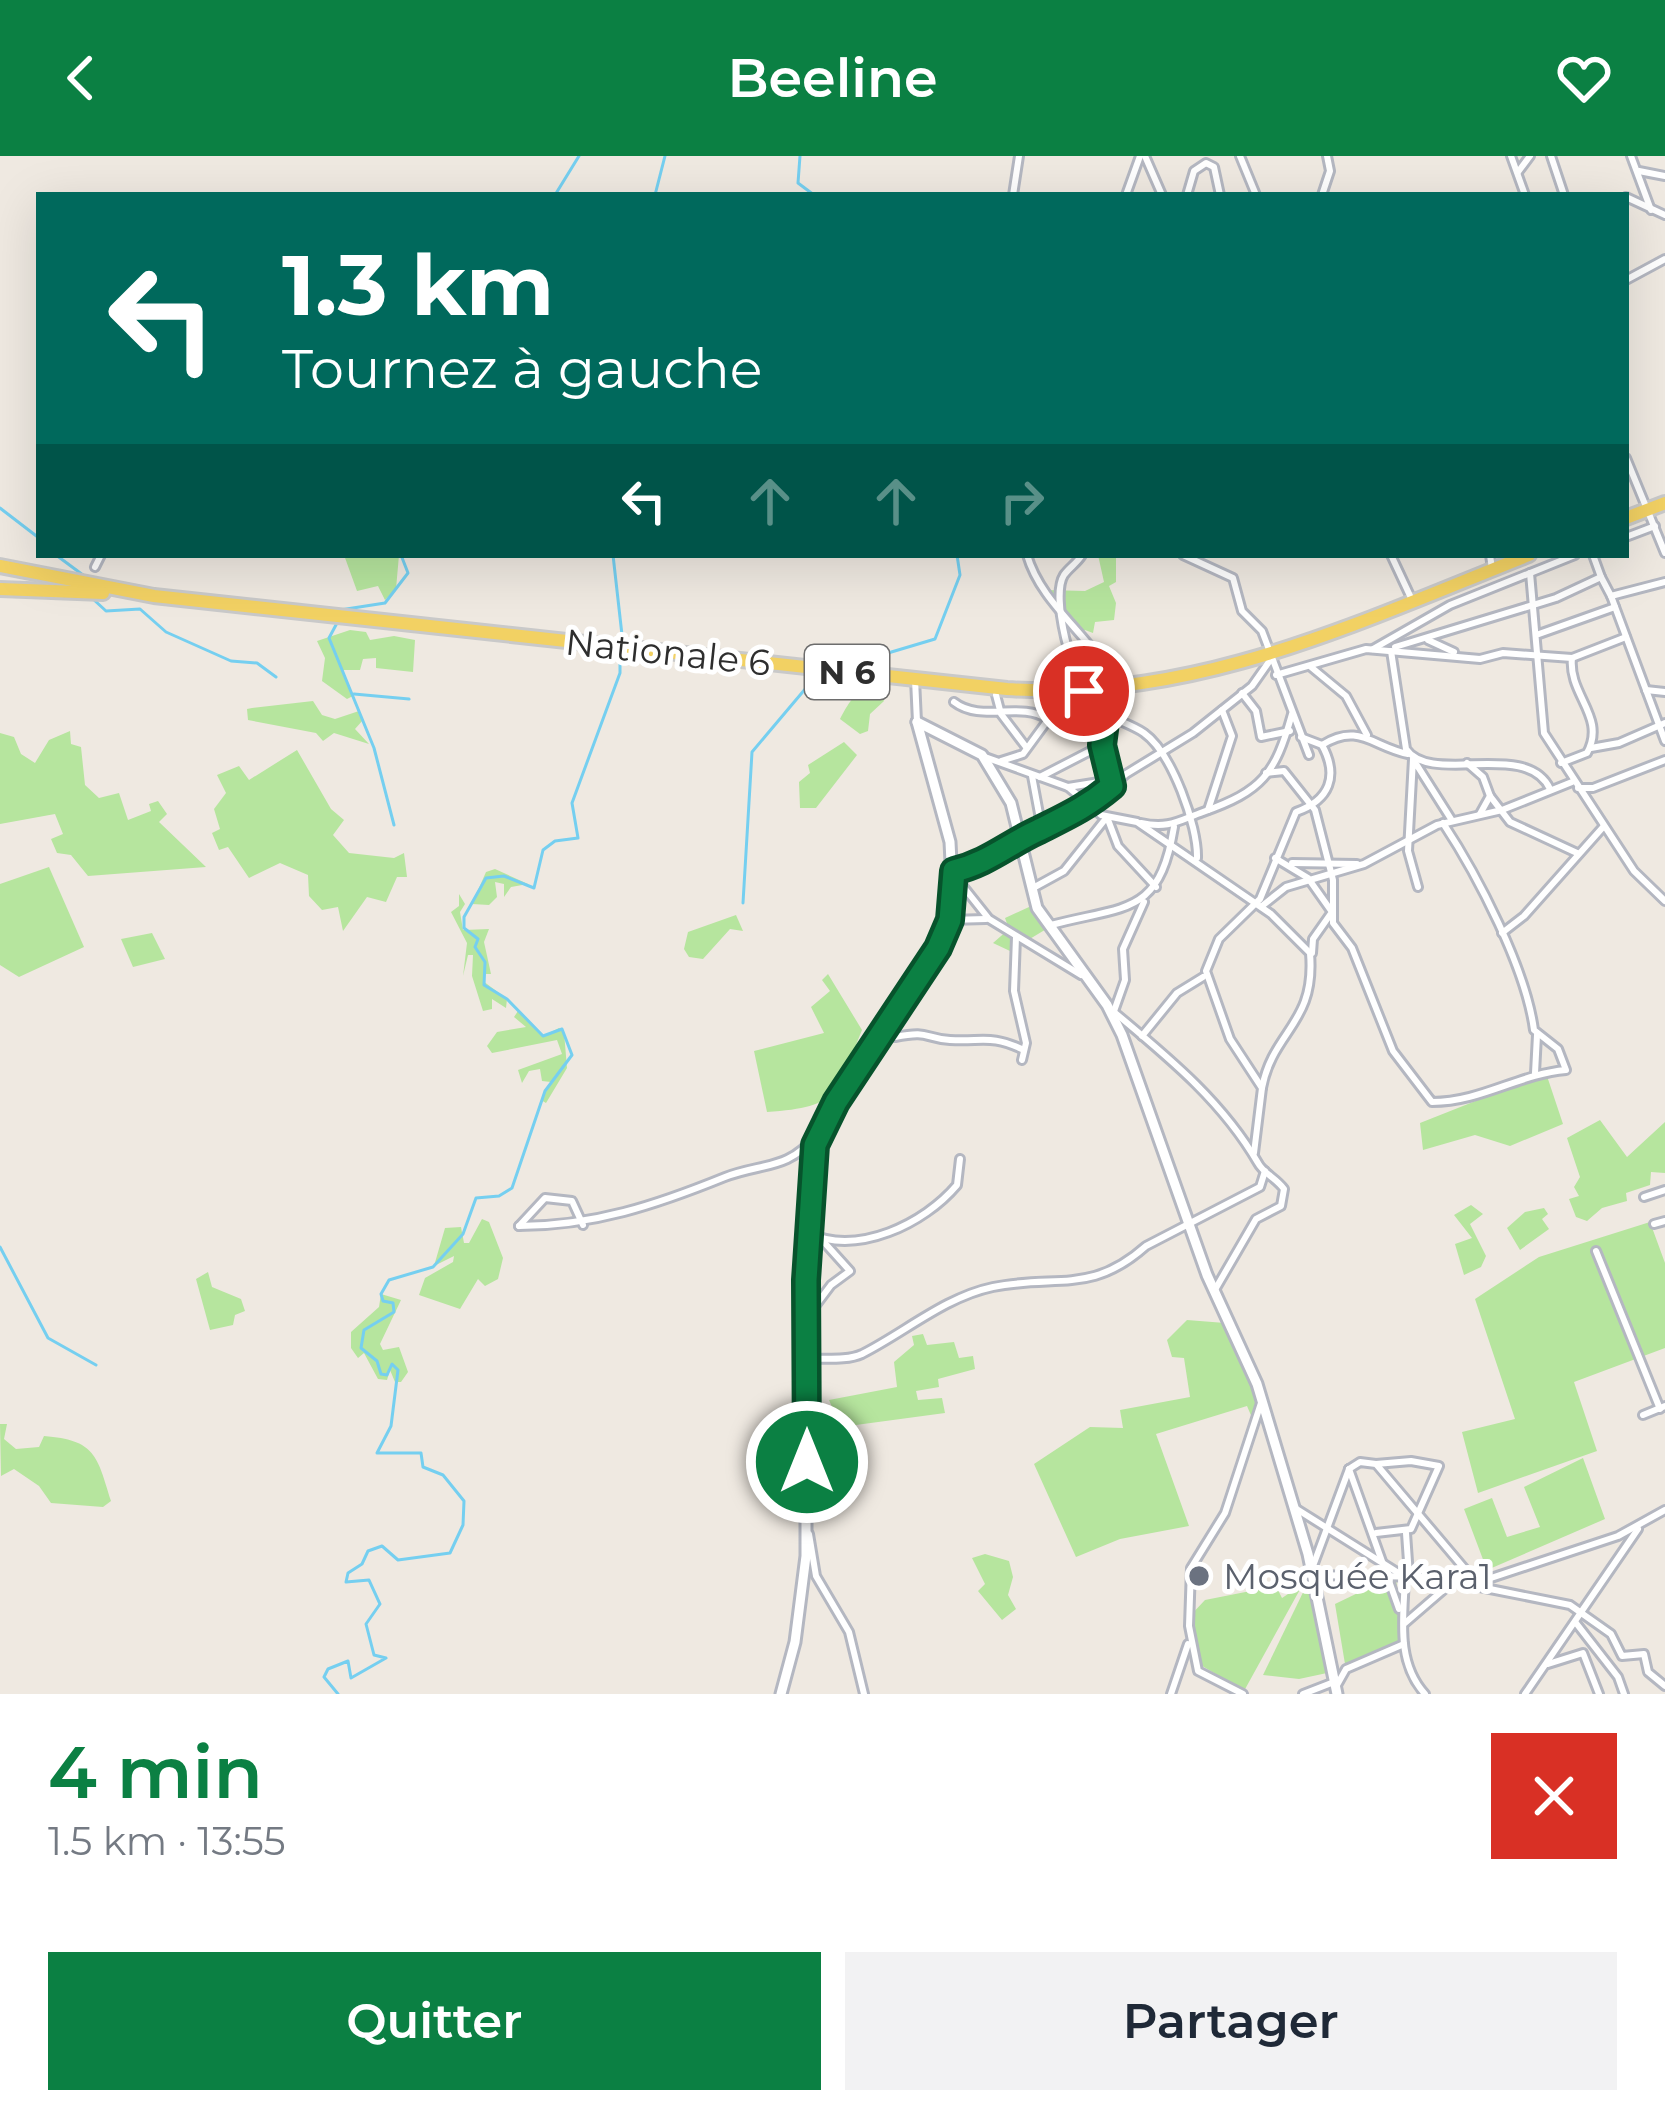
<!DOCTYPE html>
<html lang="fr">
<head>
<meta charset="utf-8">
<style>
	:root { --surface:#fff; --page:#f2f2f3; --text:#1f2937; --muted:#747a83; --accent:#0b8043 }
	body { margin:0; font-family:Montserrat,sans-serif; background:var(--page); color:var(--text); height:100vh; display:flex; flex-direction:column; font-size:45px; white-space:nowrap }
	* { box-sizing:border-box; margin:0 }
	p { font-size:39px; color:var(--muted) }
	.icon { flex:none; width:66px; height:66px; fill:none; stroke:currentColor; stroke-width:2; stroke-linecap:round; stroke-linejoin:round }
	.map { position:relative; height:1538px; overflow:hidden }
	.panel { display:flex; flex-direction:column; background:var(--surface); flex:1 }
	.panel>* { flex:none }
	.hud { position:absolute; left:36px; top:36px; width:1593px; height:366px; border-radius:0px; box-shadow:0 12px 48px #0002; background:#00695c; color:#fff; overflow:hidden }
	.pin { position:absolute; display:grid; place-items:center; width:102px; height:102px; color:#fff; margin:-51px; border:6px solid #fff; border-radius:50%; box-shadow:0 3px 12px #0007 }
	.me { position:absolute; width:132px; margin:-66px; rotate:0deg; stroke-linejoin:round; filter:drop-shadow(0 0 9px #0008) }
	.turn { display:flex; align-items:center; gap:42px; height:252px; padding:0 48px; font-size:54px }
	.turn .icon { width:156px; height:156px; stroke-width:2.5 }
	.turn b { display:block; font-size:84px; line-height:102px }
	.lanes { display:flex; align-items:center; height:114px; padding:0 48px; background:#0003; justify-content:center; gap:60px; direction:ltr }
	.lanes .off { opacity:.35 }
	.round { display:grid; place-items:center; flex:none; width:126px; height:126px; border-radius:0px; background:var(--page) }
	.headline { display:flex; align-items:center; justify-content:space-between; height:204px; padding:0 48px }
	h1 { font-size:72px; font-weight:600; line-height:90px; color:var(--accent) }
	.cta { display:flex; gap:24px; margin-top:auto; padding:24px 48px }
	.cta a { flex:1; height:138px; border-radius:0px; background:var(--accent); color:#fff; font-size:48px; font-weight:600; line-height:138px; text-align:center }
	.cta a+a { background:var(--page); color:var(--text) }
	header { display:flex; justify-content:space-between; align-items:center; height:156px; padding:0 48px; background:var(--accent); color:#fff; font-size:54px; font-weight:600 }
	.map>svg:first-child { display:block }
	.green { fill:#b6e59e }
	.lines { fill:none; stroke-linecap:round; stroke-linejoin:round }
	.stream { stroke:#75cff0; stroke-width:3 }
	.minor-casing { stroke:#b4b7c1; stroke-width:12 }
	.tertiary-casing { stroke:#b4b7c1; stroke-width:15 }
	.primary-casing { stroke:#c9c9c9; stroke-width:18 }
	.minor { stroke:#fff; stroke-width:6 }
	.tertiary { stroke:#fff; stroke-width:9 }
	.primary { stroke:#f2d163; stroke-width:12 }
	.route-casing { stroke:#07532c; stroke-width:30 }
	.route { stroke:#0b8043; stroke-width:21 }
	.worship-dot { fill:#6b7280; stroke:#fff; stroke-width:4.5 }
	.labels { text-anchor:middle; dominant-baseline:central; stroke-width:10; stroke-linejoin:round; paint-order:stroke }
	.shield { fill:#fff; stroke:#6d6d6d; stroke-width:3 }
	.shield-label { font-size:33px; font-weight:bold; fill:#2e2e2e }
	.street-label { font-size:36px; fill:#2e2e2e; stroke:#fff }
	.worship-label { font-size:36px; fill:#5b616d; stroke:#fff; text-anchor:start }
</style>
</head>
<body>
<header><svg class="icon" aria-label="back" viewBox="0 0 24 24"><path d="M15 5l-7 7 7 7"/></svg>Beeline<svg class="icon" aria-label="heart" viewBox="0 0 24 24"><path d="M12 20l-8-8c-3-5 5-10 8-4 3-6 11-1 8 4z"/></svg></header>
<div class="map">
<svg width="1665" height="1538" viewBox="0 0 1665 1538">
	<rect width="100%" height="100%" fill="#efe9e1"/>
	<g class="green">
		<polygon points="344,399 399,399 396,433 385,444 378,430 357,435"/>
		<polygon points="1098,399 1116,399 1116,426 1109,430 1116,447 1114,464 1095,466 1093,477 1085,474 1076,480 1047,434 1085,435 1104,426"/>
		<polygon points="350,474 366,476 370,484 394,480 415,484 413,516 376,512 376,502 363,503 360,514 343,514 353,540 347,543 322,525 325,502 317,485"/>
		<path d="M879,531L884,545L870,558L868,575L860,578L840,563C850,544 857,532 879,531Z"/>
		<polygon points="313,545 322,559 335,563 359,555 363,564 355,573 369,588 334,577 323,585 316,577 248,564 247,553 252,552"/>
		<polygon points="70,575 71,588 81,591 85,629 99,642 119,637 128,664 151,655 149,648 158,645 167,658 159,666 206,711 88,720 71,699 57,697 51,683 63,678 55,658 0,668 0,577 14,581 21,598 35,607 49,584"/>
		<polygon points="844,586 857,599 816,652 800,652 799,626 810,617 808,609"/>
		<polygon points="297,594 331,653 344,664 333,679 349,697 394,702 404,697 407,721 397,721 386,746 367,741 343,775 338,751 322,754 309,740 308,719 280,707 249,722 228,691 219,694 212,677 220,673 214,653 226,637 217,619 239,610 249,624"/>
		<polygon points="49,711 84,791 19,821 0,809 0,728"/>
		<polygon points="495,713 528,728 511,731 504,741 504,728 495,726 497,741 489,749 472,748 486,716"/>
		<polygon points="459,738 465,748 460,756 463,774 489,773 484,786 491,818 483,818 483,825 507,843 506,852 492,843 492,853 483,855 472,820 473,799 468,799 463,820 467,787 451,756 459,750"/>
		<polygon points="1029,751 1037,752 1048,772 1010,795 993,787 1009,773 1005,762"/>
		<polygon points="736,759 743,775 730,773 703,803 689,801 684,793 688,776"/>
		<polygon points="152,777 165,803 133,811 121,783"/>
		<path d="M828,818L862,874C836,937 842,951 767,956L754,895L824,877L811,851L830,835L822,824Z"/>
		<polygon points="518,855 543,880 559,872 564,876 567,912 546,947 541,944 551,926 542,925 540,913 529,915 522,927 518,914 562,898 557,884 492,897 487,890 497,876 526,871 514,861"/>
		<polygon points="1546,917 1563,968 1510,990 1475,979 1423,994 1420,967"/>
		<polygon points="1600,964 1627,1001 1665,966 1665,1017 1651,1016 1650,1029 1626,1037 1627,1045 1602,1052 1587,1065 1576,1061 1569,1043 1579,1040 1574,1031 1580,1021 1567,982"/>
		<polygon points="1471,1049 1483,1058 1470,1068 1486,1100 1481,1111 1464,1119 1455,1088 1472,1082 1454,1059"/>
		<polygon points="1544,1052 1548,1058 1542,1063 1549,1073 1520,1094 1507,1072 1525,1056"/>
		<polygon points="482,1063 489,1066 503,1102 498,1123 485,1130 478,1123 460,1153 419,1139 425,1122 453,1106 454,1100 434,1110 445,1072 461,1071 464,1087 469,1087"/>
		<polygon points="1650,1066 1665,1107 1665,1192 1574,1226 1597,1295 1478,1337 1462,1276 1515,1263 1475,1143 1539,1101"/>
		<polygon points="208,1116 212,1131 241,1143 245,1155 235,1159 233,1169 210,1174 196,1123"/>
		<polygon points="381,1138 401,1144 380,1188 383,1194 399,1191 408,1216 401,1226 395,1226 390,1214 387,1224 378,1223 364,1197 358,1202 351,1192 351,1176 379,1151"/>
		<polygon points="1187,1164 1225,1167 1260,1244 1253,1264 1247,1250 1156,1278 1189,1370 1120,1383 1076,1401 1034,1308 1090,1271 1123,1272 1120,1254 1190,1241 1184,1202 1172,1201 1167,1184"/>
		<polygon points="923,1178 927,1189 954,1186 959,1202 973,1200 975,1213 938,1223 939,1231 916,1235 918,1244 942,1242 945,1257 841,1271 829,1244 897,1231 894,1206 914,1189 912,1180"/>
		<path d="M0,1268H7L4,1283L16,1293L39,1291L44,1280C95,1284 97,1299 111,1345L103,1351L51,1347L39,1330L14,1313L1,1320Z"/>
		<polygon points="1583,1302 1605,1363 1487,1414 1464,1353 1492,1342 1507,1381 1540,1371 1524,1331"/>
		<polygon points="985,1398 1009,1405 1013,1421 1008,1439 1016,1453 1002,1464 978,1435 985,1428 972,1402"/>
		<polygon points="1310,1422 1327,1517 1299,1523 1263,1519"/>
		<polygon points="1389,1422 1396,1422 1403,1489 1346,1514 1335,1448"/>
		<polygon points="1303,1428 1244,1535 1199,1508 1189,1461 1205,1444 1276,1430 1282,1442"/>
	</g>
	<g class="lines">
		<g class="stream">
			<polyline points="800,0 798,27 814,39"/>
			<polyline points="555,39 579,0"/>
			<polyline points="655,39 665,0"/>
			<polyline points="0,352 39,382"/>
			<polyline points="56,399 87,422"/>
			<polyline points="613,399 622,479"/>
			<polyline points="93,443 106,455 140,453 166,476 231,505 257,507 276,521"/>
			<polyline points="340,454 385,447 408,417 401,399"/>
			<polyline points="337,467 329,482 374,592 394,669"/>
			<polyline points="864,515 878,500 935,483 960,419 957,399"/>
			<polyline points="354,538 409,543"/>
			<polyline points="743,747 752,596 806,532 856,530 862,522"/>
			<polyline points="0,1091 48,1182 96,1209"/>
			<polyline points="338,1538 324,1521 328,1513 348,1505 351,1522 386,1502 374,1499 366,1468 380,1448 369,1424 346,1426 348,1417 362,1408 368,1395 382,1390 398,1404 450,1397 463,1369 464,1345 443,1319 423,1311 421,1297 377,1297 391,1270 398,1214 392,1208 387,1219 381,1218 377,1205 361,1192 364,1174 394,1156 393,1147 383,1145 381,1138 389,1124 433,1111 463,1078 476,1042 499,1040 512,1032 545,935 572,899 562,873 543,880 507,843 484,829 485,806 475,791 478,783 464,772 464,761 486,722 504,720 534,732 543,694 555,685 578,682 572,647 620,517 620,502"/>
		</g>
		<defs>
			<g id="minor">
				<polyline points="1145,0 1162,39"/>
				<polyline points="1240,0 1256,39"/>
				<polyline points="1511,0 1525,39"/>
				<polyline points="1551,0 1564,39"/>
				<polyline points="1631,0 1651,54"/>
				<polyline points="1639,15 1665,20"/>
				<polyline points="1518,16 1530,0"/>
				<polyline points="1013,39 1019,0"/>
				<polyline points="1126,39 1140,0"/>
				<polyline points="1187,39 1194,15 1206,7 1214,11 1220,39"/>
				<polyline points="1322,39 1330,15 1327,0"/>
				<polyline points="1626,41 1665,59"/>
				<polyline points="1626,124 1665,103"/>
				<polyline points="1626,302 1665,397"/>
				<polyline points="1626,381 1655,370"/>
				<path d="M1027,399C1043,454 1101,485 1121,541C1093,562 1105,601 1112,630"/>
				<path d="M1082,399C1077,407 1069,412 1064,419C1050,441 1073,524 1089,544C1103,562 1126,565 1144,577C1172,597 1198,670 1197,702"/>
				<polyline points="1183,399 1233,422 1242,455 1262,475 1309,599"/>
				<polyline points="1391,399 1412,444"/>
				<polyline points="1490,399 1492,413"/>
				<polyline points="1593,399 1601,421"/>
				<polyline points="95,411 101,399"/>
				<polyline points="1530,417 1544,577 1634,715 1665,745"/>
				<polyline points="1611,440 1665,585"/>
				<polyline points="1539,478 1615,451"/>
				<polyline points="1428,484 1454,496"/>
				<polyline points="1395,491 1556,442 1601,421 1611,440 1665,426"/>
				<polyline points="1373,493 1450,449 1575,399"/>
				<path d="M1391,495L1406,593C1431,630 1527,583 1550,633"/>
				<polyline points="1311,511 1346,540 1367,579"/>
				<polyline points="1276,519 1366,493 1480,503 1503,497 1572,502 1626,481"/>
				<polyline points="915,523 917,566"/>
				<polyline points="1646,534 1665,536"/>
				<polyline points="1242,537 1256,555 1261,581 1290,575"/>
				<polyline points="996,539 1001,558 1026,591"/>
				<path d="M954,546C981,567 1021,545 1047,563"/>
				<path d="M1301,581L1322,589C1359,566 1373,591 1408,598"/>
				<polyline points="1591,592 1619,587 1665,567"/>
				<path d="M985,601L1068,631L1101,659L1137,666L1271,758L1310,797C1316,868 1273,874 1262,932"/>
				<polyline points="1001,605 1023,598 1064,542"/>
				<polyline points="1467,607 1483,621 1490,640 1480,658"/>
				<path d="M1561,607L1587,597C1607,561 1568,539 1572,502"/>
				<path d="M1266,617L1284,615L1315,654L1333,724V767L1352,792L1393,895L1432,946C1481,946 1519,918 1566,914L1558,893L1534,874C1526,813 1478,720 1443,667"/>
				<polyline points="1032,620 1040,663 1036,675"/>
				<polyline points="1040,621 1102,589"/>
				<polyline points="1068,631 1112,624"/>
				<polyline points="1578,632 1593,632 1665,604"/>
				<polyline points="1490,640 1510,666 1577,697"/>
				<polyline points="1208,654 1232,580 1222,554"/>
				<path d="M1141,667C1168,673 1178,665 1203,656C1262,635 1275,619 1292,558"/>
				<polyline points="1275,702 1308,722 1332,756 1313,783 1312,797"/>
				<polyline points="1292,707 1357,708"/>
				<polyline points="954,715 980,709 1036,675 1082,656 1126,618 1193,577 1252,530 1271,503"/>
				<polyline points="954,719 989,763 1081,819"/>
				<polyline points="1418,731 1408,695 1413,603 1451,663"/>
				<polyline points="1033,732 1064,715 1107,661 1118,690 1156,731"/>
				<polyline points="1262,750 1286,731 1364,708 1437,669 1502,654 1572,626"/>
				<polyline points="949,764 986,763"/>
				<path d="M1051,769C1127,749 1159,760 1174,671"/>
				<polyline points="1502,777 1524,760 1604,670"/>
				<polyline points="1016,781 1014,835 1026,887 1022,904"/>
				<path d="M1114,856C1169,902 1222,945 1258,1007C1263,1017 1276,1022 1284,1033L1281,1050L1256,1063L1216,1132"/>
				<polyline points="1113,858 1125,824 1123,793 1144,746"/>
				<path d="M885,872L895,881C930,874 923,882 950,884C983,886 990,878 1024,894"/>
				<polyline points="1142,880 1177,837 1203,821"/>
				<polyline points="1535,917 1537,879"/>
				<path d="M1254,997L1262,932L1230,883L1206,815L1219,783L1260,743L1296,656C1330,644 1339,620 1322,589"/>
				<polyline points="1644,1041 1665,1034"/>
				<polyline points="1654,1068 1665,1065"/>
				<path d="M519,1070C593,1070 656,1049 725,1021C761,1007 789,1014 815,980"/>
				<polyline points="519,1070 545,1042 572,1045 583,1069"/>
				<path d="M808,1077C858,1100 924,1068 957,1029L960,1003"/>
				<polyline points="1596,1095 1660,1253"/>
				<polyline points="807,1161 831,1129 850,1115 823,1085"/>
				<path d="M807,1203C823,1202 847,1205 862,1198C904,1177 945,1141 993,1131C1057,1118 1091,1139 1146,1090L1260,1031L1265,1015"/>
				<polyline points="1643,1259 1665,1250"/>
				<polyline points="1349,1313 1360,1306 1376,1308 1480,1431 1570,1449 1611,1478 1622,1500 1644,1498 1648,1516 1665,1530"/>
				<polyline points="1349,1313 1399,1453"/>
				<polyline points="1295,1352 1400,1418"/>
				<polyline points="1376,1377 1411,1373 1439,1310 1411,1305 1376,1308"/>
				<polyline points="1406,1377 1409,1420"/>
				<polyline points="809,1378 816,1420 849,1476 864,1538"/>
				<polyline points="1313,1410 1349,1313"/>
				<polyline points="1311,1419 1491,1422 1618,1380 1665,1354"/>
				<path d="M1405,1420C1404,1459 1395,1505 1425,1538"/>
				<polyline points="1405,1467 1456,1423"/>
				<polyline points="1576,1467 1618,1521 1624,1538"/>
				<polyline points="1548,1508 1583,1497 1599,1538"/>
				<polyline points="1337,1529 1346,1513 1404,1488"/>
				<polyline points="1171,1538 1188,1488"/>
				<polyline points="1243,1538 1198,1515 1189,1470 1191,1412 1225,1357 1261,1247"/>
				<polyline points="1303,1538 1334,1526"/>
				<polyline points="1525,1538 1638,1373"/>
			</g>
			<g id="tertiary">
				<polyline points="917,566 982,599 1011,647 1037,752 1107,849 1122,879 1207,1119 1257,1228 1308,1398 1337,1538"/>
				<polyline points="781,1538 795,1486 806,1400 806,1123 815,989 836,946 938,792 953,746 950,686 917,566"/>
			</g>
			<g id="primary">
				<polyline points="1626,362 1665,347"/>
				<path d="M0,410L154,440L1007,533C1194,546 1359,466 1529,399"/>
				<polyline points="0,433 103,437"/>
			</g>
		</defs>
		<use href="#minor" class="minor-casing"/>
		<use href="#tertiary" class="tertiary-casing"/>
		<use href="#primary" class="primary-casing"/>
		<use href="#minor" class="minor"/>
		<use href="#tertiary" class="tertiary"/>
		<use href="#primary" class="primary"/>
	</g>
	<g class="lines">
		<defs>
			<path id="route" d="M807,1306L806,1124L815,989L836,946L938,792L950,764L954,715C988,707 1008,688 1039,674C1067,660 1087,651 1112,630L1102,589L1106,558L1084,535"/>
		</defs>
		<use href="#route" class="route-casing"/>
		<use href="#route" class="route"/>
	</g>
	<circle class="worship-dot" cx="1199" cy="1420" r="12"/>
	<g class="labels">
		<rect class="shield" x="805" y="489" width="84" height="54" rx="9"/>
		<g class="shield-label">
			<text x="847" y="516">N 6</text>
		</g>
		<g class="street-label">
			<text transform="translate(668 496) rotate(6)">Nationale 6</text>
		</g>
		<g class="worship-label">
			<text x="1223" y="1420">Mosquée Kara1</text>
		</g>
	</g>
</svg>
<div class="pin" style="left:1084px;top:535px;background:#d93025"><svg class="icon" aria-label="arrive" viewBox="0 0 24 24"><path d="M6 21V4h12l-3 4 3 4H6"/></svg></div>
<svg class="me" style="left:807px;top:1306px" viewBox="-20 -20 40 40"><circle r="17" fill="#0b8043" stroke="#fff" stroke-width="3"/><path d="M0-11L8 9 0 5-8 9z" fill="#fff"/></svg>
<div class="hud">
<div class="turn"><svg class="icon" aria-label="left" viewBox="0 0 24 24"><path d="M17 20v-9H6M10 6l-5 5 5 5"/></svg><div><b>1.3 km</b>Tournez à gauche</div></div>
<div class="lanes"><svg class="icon" aria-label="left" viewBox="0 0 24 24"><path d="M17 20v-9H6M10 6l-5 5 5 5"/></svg><svg class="icon off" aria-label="ahead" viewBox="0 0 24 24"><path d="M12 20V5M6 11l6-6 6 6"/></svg><svg class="icon off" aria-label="ahead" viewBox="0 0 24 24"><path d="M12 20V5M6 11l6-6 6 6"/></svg><svg class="icon off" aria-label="right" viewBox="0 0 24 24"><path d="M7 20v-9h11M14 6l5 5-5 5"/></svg></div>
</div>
</div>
<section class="panel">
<div class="headline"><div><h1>4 min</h1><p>1.5 km · 13:55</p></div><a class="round" style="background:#d93025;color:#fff"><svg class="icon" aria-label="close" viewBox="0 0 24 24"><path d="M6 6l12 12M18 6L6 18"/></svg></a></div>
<div class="cta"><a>Quitter</a><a>Partager</a></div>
</section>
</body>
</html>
